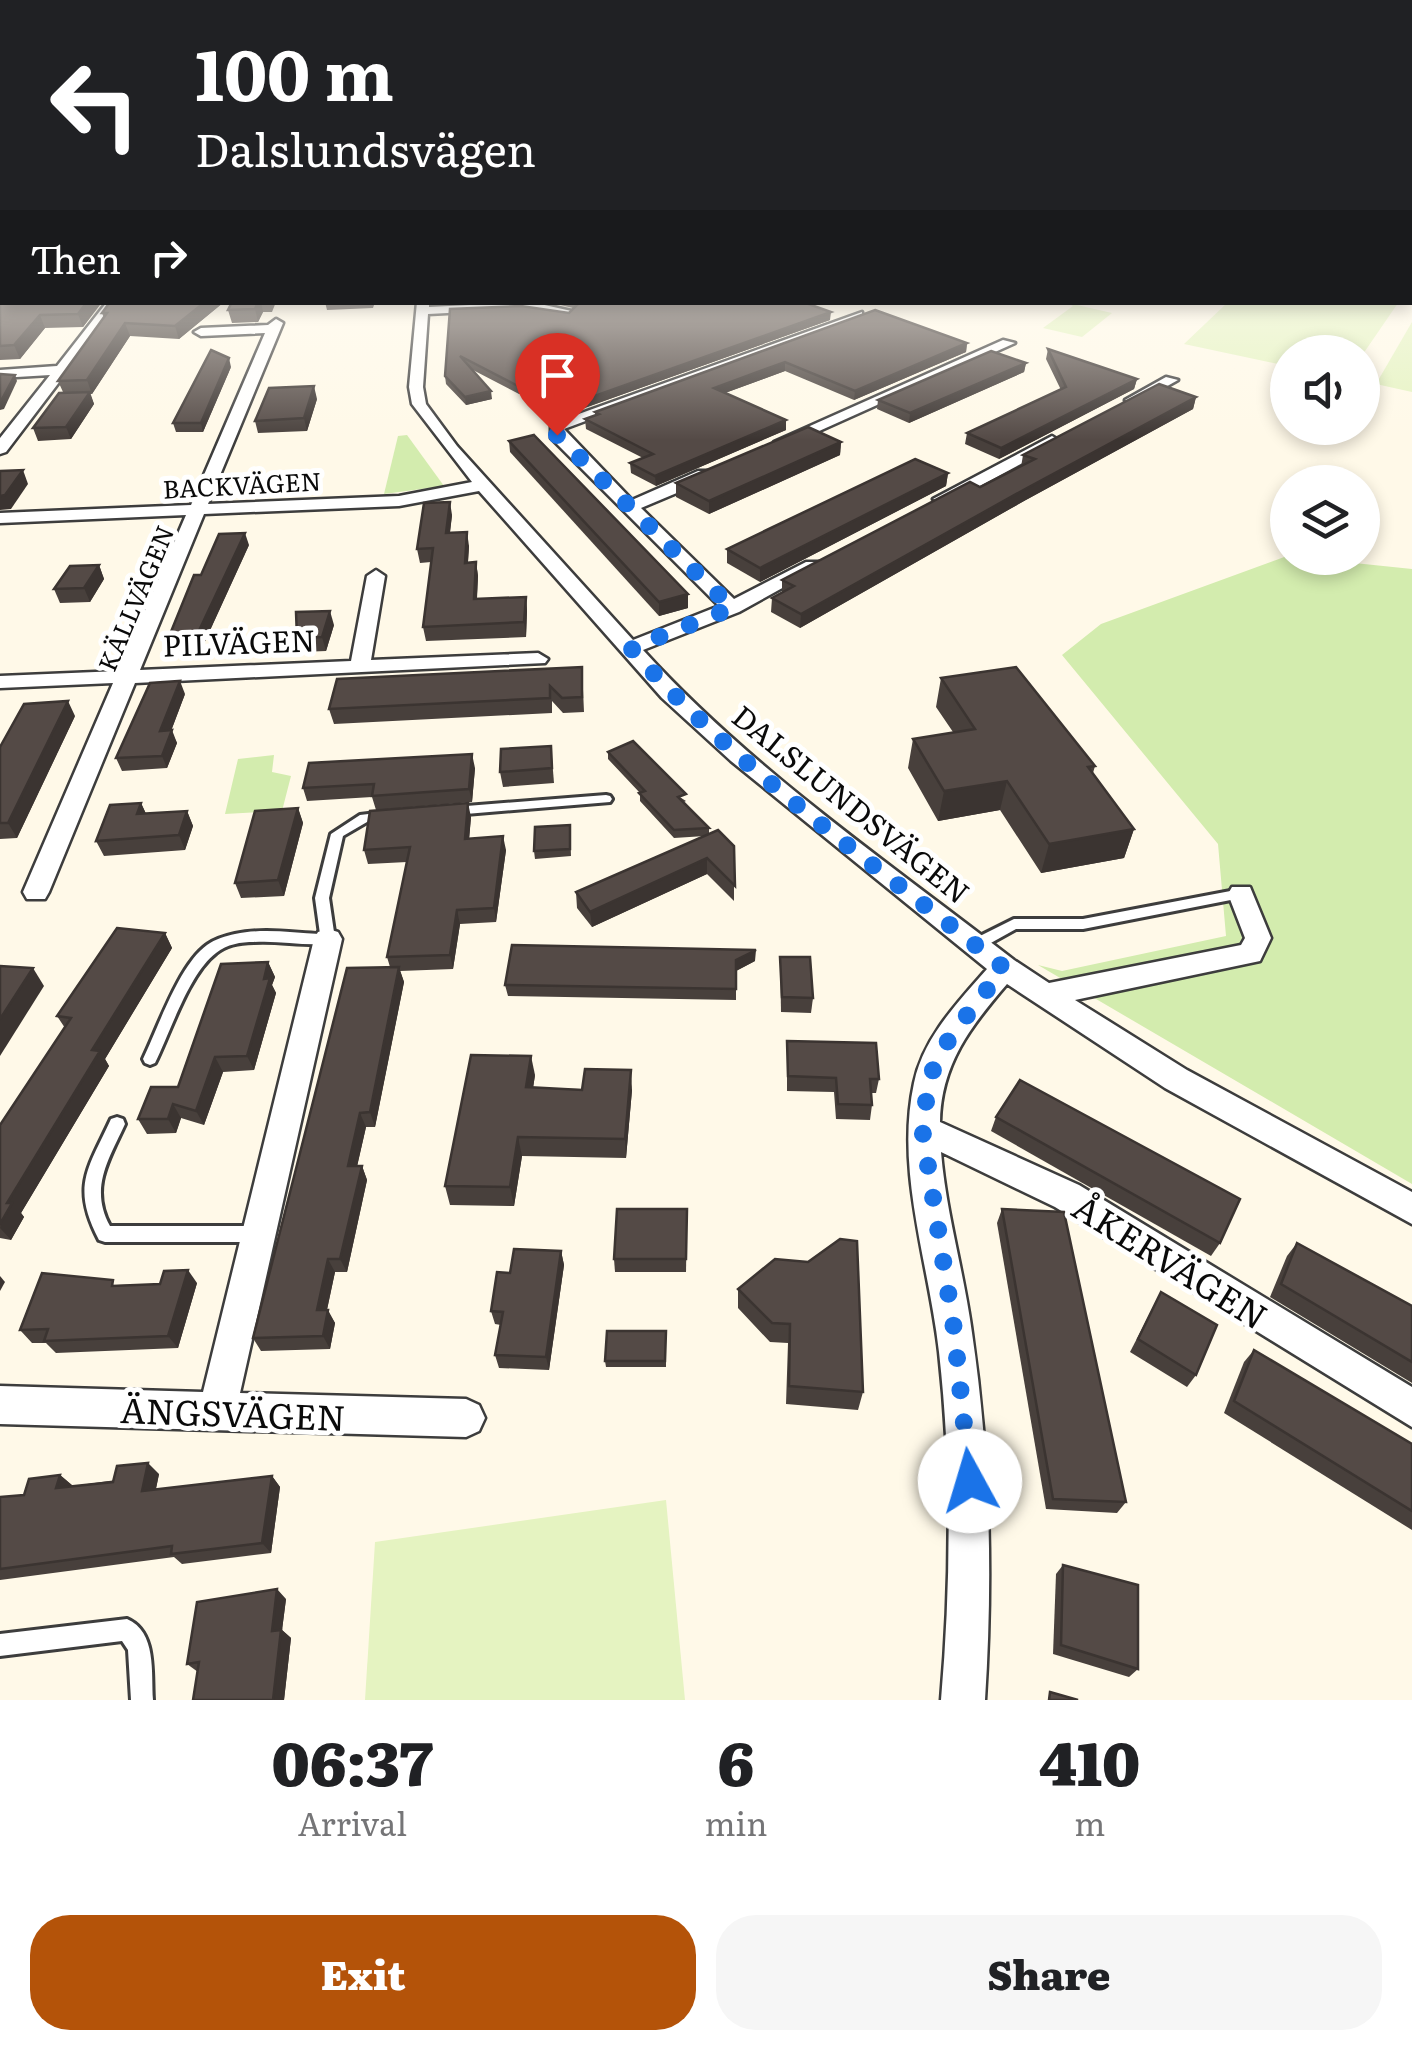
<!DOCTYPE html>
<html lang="en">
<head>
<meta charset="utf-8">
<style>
	:root { --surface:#fff; --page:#f6f6f6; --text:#202124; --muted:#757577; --accent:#b45309 }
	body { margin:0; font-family:Literata,serif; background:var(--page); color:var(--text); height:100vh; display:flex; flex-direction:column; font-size:38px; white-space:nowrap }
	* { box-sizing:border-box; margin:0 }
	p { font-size:32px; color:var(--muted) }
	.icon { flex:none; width:55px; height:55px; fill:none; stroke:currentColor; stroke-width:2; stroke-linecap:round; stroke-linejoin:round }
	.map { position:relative; height:1700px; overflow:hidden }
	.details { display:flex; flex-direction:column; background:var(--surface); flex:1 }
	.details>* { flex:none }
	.banner { position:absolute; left:0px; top:0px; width:1412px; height:305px; box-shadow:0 5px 15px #0003; background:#202124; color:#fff; overflow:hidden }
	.controls { position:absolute; left:1270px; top:335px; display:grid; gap:20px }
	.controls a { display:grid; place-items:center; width:110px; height:110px; border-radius:50%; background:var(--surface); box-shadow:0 5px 15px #0003; font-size:50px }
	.pin { position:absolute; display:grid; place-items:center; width:85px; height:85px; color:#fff; margin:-102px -42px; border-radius:50% 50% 50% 0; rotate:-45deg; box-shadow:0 0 10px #0007 }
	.pin .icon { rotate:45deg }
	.me { position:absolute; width:110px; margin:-55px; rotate:354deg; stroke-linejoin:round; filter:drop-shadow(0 0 8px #0008) }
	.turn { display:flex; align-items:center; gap:35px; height:210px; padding:0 30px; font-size:45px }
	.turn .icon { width:130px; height:130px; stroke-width:2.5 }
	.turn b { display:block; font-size:70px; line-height:85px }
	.then { display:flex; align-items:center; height:95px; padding:0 30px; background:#0003; gap:20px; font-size:38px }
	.eta { display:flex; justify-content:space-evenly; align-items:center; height:170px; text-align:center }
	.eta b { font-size:60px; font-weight:800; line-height:70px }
	.primary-button { display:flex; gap:20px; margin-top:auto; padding:20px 30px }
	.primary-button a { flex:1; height:115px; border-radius:40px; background:var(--accent); color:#fff; font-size:40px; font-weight:800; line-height:115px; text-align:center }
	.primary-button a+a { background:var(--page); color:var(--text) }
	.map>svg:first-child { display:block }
	.green { fill:#d3ecae }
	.pitch { fill:#e5f3c1 }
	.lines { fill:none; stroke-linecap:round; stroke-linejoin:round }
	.service-casing { stroke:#3d3d3d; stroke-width:6 }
	.minor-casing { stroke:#3d3d3d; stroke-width:5 }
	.service { fill:#fff; fill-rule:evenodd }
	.minor { fill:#fff; fill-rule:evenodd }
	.wall { fill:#48403c }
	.shaded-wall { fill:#3b3431 }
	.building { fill:#544a46; stroke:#3b3431; stroke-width:2.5 }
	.route { stroke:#1a73e8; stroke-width:18; stroke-dasharray:0 32.4 }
	.labels { text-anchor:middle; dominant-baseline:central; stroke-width:10; stroke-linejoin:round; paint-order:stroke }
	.far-street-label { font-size:25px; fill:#0a0a0a; stroke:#fff }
	.street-label { font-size:30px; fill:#0a0a0a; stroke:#fff }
	.near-street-label { font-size:35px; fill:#0a0a0a; stroke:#fff }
</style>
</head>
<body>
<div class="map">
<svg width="1412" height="1700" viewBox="0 0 1412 1700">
	<rect width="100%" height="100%" fill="#fff9e8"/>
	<g class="green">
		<polygon points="407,435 444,486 384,494 398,436"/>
		<polygon points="1287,556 1412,569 1412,1184 1038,965 1062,971 1226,936 1218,844 1062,655 1101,624"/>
		<polygon points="274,755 272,772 291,776 282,811 225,814 238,759"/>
	</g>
	<g class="pitch">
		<polygon points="1068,303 1098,303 1077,305 1112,313 1082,337 1043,328 1073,306"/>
		<polygon points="1227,303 1227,302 1398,303 1363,354 1288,352 1287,366 1184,344"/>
		<polygon points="1412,322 1412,392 1376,384"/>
		<polygon points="666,1500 685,1700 365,1700 375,1542"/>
	</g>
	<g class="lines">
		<defs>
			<g id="service">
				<polygon points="0,202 2,203 2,205 0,206"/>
				<polygon points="606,795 610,796 612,799 610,802 454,815 448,811 454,807"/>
				<path d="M385,812L391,816L389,819L367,822L343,836L329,898L335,939L333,943C307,947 280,940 254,942C241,942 227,944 216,953C189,973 170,1033 155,1063L150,1065L145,1063L143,1059C158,1028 179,965 207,945C215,939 226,936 235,934C263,928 293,933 320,934L315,898L331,834L360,815Z"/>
				<polygon points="1241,889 1246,891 1247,894 1246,897 1083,929 1016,929 980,949 970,949 968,945 970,941 1014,919 1083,919"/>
				<path d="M117,1117L123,1119L125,1124C109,1159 89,1188 110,1226H257L263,1228L265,1234L263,1240L257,1242H105L99,1240C71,1186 88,1169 111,1119Z"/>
				<path d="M127,1619C157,1632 151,1673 153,1700H131L128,1650L122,1641L0,1656V1634Z"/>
			</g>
			<g id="minor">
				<rect x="1410" y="230" width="2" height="7"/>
				<polygon points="107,302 120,302 6,452 0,454 0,438 50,375 0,378 0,370 57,366"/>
				<path d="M417,302H429V307L531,302L576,312L570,316L522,309L428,314L423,387L426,404L457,446L633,640L719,606L551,438V424L862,312V318L564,429L632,500L698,471H710V479L641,508L734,599L806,562H820L822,566L739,612L643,650C751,769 888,862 1014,960L1049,983L1241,945L1245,938L1228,894L1232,887H1250L1271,938L1260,961L1075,1000L1187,1070L1412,1192V1224L1165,1088L1007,984C971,1026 941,1064 940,1122L1079,1185L1412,1387V1427L1055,1207L941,1152C946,1213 964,1272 972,1333C990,1455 993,1577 985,1700H941C951,1584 952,1468 939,1352C929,1263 895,1171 914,1083C923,1038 958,1002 987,969L731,761L662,698L479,491L399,506L204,514L140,670L351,661L367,576L376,570L385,576L371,660L538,653L548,659L545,663L135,683L49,892L45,899H27L23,892L113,683L0,688V676L119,671L186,515L0,523V513L191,505L265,333L201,336L194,332L201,328L268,325L276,319L283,323L208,504L399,496L472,482L412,404L409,387Z"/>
				<polygon points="1003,340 1015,343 788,445 774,442"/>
				<polygon points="1166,377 1178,380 1137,403 1125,400"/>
				<polygon points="1052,436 1060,441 1058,444 948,503 933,499"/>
				<polygon points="328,929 338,932 342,939 240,1393 466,1399 479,1405 485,1418 479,1431 466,1437 0,1424 0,1386 203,1392 314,939 318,932"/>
			</g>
		</defs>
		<use href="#service" class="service-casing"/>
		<use href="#minor" class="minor-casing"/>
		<use href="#service" class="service"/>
		<use href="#minor" class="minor"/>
	</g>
	<g class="wall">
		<polygon points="0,214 102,302 83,327 45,328 20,359 0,360"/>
		<polygon points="224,302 179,339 130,336 92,394 90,394 94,404 71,439 38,441 33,428 63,392 58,381 104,318 102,313"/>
		<polygon points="232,302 276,302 272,312 263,312 258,322 232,323 228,310"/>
		<polygon points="325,302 375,302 373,308 327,310"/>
		<polygon points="548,302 803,302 830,320 576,411 535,390 519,394 471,369 492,399 466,405 446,384 445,376 450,309 569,313 573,308"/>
		<polygon points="875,310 967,343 966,352 854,400 785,371 725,393 786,420 786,430 656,486 631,473 630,463 643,458 586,429 585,419 595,415 595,412"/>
		<polygon points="1048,349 1137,379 1134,389 999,459 965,444 967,433 1061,390 1046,359"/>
		<polygon points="1026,363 1024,372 909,423 877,409 878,400"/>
		<polygon points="231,367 203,432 176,432 173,423"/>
		<polygon points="1196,397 1193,409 1024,501 800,628 771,612 772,598 782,593 782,580 1021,467 1023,455"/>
		<polygon points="317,399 307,431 258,433 255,421"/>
		<polygon points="509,441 688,594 688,608 659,616 510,452"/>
		<polygon points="841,442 840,455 709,514 676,497 676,483"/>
		<polygon points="948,473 946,486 760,582 727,563 727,549"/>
		<polygon points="452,515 450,533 469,546 468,562 476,562 478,576 477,599 526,597 527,611 526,637 426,641 423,627 431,562 420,563 417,549"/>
		<polygon points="249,545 201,650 173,651 168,639 201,575"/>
		<polygon points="99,565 104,579 90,602 60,603 54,589"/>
		<polygon points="334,625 326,651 301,652 297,638"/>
		<polygon points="582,667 584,712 563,713 552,701 552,713 334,724 329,709"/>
		<polygon points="941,678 1095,766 1093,773 1134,829 1124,858 1041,873 1000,810 938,821 908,768 913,739 953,732 936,707"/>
		<polygon points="185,694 171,731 177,743 167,768 122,771 116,758"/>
		<polygon points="75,716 17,838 0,839 0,747"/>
		<polygon points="551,746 554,783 503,787 500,772"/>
		<polygon points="608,752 686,801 684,802 709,828 709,834 734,846 734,901 707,874 592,927 577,908 576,892 705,836 674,838 640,801 640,793 608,759"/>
		<polygon points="475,768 472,802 376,810 372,797 307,801 303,788"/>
		<polygon points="141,803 146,814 187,811 193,826 185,850 104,856 96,841"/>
		<polygon points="298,808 303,823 284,896 241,898 235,883"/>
		<polygon points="471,817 469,838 506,850 496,922 460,924 453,969 400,971 404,982 375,1127 366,1127 357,1166 362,1166 367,1180 347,1272 335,1272 327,1310 335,1323 330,1349 261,1351 253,1338 390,967 387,957 407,862 368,864 364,850"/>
		<polygon points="570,825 571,856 535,859 534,851"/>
		<polygon points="165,933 172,948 105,1059 109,1066 21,1213 24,1217 11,1240 0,1238 0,1125 65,1028 57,1016"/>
		<polygon points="780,957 813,998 811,1013 781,1012"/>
		<polygon points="755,961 736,971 736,1000 508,996 505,985"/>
		<polygon points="268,962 275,977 272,985 276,993 254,1070 223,1072 204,1125 181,1118 176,1133 147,1134 138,1119 178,1087"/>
		<polygon points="787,1041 879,1079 876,1093 871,1093 872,1105 870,1120 836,1119 834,1092 787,1091"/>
		<polygon points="535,1075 533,1088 632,1090 626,1158 522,1156 514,1206 450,1205 445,1186"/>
		<polygon points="996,1117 1220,1243 1211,1256 991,1131"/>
		<polygon points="687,1209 686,1272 615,1272 614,1259"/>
		<polygon points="1002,1209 1126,1502 1117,1513 1046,1509 997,1223"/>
		<polygon points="1297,1243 1412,1306 1412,1383 1270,1297 1287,1256"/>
		<polygon points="561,1251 564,1265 549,1370 499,1368 495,1355 501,1325 495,1324 491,1311 510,1273"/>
		<polygon points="808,1262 863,1392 858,1410 786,1404 788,1343 770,1342 738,1308 738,1289"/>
		<polygon points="197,1283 178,1348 56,1353 46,1343 32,1343 20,1330 117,1285"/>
		<polygon points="1161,1292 1196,1375 1187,1387 1130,1352"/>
		<polygon points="666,1331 666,1367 606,1367 605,1361"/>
		<polygon points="1254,1350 1412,1444 1412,1530 1224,1413 1244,1362"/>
		<polygon points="159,1474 156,1489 272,1476 280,1487 271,1553 182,1564 174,1557 0,1580 0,1497 24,1495 60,1475 73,1486"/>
		<polygon points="1063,1565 1138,1669 1129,1677 1053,1654 1056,1574"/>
		<polygon points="286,1599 282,1630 291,1638 284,1700 193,1700 198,1672 187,1664"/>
	</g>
	<g class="shaded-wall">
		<polygon points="87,302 102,302 83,327 78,314"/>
		<polygon points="205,302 224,302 179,339 175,326"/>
		<polygon points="258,302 261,302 263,312 258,322 255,309"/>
		<polygon points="831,312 830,320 576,411 575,403"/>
		<polygon points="40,315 45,328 20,359 14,345"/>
		<polygon points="125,323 130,336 92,394 87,380"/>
		<polygon points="967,343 966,352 854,400 855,391"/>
		<polygon points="229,358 231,367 203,432 201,423"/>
		<polygon points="785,362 785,371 714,397 714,388"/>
		<polygon points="1026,363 1024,372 909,423 910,413"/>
		<polygon points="15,375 17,381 4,409 0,410 0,403"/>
		<polygon points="1137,379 1134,389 999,459 1001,448"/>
		<polygon points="534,383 535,390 519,394 518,386"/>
		<polygon points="314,386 317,399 307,431 304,418"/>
		<polygon points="491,391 492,399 466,405 465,397"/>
		<polygon points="90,392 94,404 71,439 66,427"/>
		<polygon points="1196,397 1193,409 1024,501 800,628 801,614 1027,488"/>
		<polygon points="786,420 786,430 656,486 655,476"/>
		<polygon points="841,442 840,455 709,514 709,501"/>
		<polygon points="23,470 28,484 11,509 0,510 0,496"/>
		<polygon points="948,473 946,486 760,582 760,568"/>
		<polygon points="450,502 452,515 448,547 446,533"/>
		<polygon points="467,532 469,546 467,576 465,563"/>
		<polygon points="245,533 249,545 201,650 196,637"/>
		<polygon points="476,562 478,576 476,613 474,599"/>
		<polygon points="99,565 104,579 90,602 84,588"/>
		<polygon points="688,594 688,608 659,616 659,602"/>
		<polygon points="526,597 527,611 526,637 524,622"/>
		<polygon points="330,611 334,625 326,651 322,637"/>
		<polygon points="180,681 185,694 166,744 160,731"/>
		<polygon points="68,701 75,716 17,838 8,823"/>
		<polygon points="172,730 177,743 167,768 162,756"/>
		<polygon points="472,754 475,768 472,802 469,789"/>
		<polygon points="1007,781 1000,810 938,821 944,791"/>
		<polygon points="141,803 148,818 137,814"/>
		<polygon points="468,803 471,817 468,853 465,839"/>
		<polygon points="298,808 303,823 284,896 278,880"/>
		<polygon points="187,811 193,826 185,850 179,835"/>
		<polygon points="1134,829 1124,858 1041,873 1049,844"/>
		<polygon points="503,836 506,850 496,922 494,908"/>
		<polygon points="707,858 707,874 592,927 590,912"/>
		<polygon points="457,910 460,924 453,969 450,955"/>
		<polygon points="165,933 172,948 105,1059 109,1066 21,1213 24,1217 11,1240 0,1228 7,1203 92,1050"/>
		<polygon points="756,950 755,961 736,971 736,960"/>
		<polygon points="268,962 275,977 272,985 276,993 254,1070 247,1056"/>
		<polygon points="399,967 404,982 375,1127 370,1112"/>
		<polygon points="33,968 44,986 0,1056 0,1019"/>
		<polygon points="531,1056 535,1075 530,1107 526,1087"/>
		<polygon points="215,1057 223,1072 204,1125 196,1111"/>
		<polygon points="631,1070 632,1090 626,1158 625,1139"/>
		<polygon points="173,1104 181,1118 176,1133 168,1119"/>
		<polygon points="360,1113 366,1127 354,1180 348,1166"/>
		<polygon points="518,1137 522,1156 514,1206 510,1187"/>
		<polygon points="362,1166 367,1180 347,1272 340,1259"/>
		<polygon points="561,1251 564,1265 549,1370 546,1357"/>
		<polygon points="328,1259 335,1272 324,1323 317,1310"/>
		<polygon points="188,1270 197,1283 178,1348 168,1336"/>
		<polygon points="0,1276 5,1282 0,1291"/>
		<polygon points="328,1310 335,1323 330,1349 323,1336"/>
		<polygon points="148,1463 159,1474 153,1502 142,1491"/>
		<polygon points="60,1475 73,1486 56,1488"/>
		<polygon points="272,1476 280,1487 271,1553 262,1543"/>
		<polygon points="277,1589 286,1599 282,1630 291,1638 284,1700 273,1700 272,1631"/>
	</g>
	<g class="building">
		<polygon points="2,211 2,302 87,302 78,314 40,315 14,345 0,346 0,214"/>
		<polygon points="110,302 205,302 175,326 125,323 87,380 58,381 107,313 102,313"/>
		<polygon points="232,302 258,302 255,309 228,310"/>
		<polygon points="577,302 803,302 831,312 575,403 534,383 518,386 460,356 491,391 465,397 445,376 450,309 521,306 569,313 579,303"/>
		<polygon points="875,310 967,343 855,391 785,362 714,388 786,420 655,476 630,463 653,454 585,419 599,414 595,412"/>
		<polygon points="1048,349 1137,379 1001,448 967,433 1066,387"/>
		<polygon points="211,350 229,358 201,423 173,423"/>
		<polygon points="991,351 1026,363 910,413 878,400"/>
		<polygon points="0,374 15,375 0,403"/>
		<polygon points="1159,384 1196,397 1027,488 801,614 772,598 794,586 782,580 970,482 980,487 1035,459 1023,455"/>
		<polygon points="314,386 304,418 255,421 269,388"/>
		<polygon points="90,392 66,427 33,428 59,393"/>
		<polygon points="808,427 841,442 709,501 676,483"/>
		<polygon points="534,435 688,594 659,602 509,441"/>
		<polygon points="915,459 948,473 760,568 727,549"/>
		<polygon points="23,470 5,495 0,496 0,471"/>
		<polygon points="450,502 446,533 467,532 465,563 476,562 474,599 526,597 524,622 423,627 433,548 417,549 424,503"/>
		<polygon points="245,533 196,637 168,639 194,575 201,575 219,534"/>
		<polygon points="99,565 84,588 54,589 70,566"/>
		<polygon points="330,611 322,637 297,638 296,612"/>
		<polygon points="582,667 582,697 562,698 550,686 550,698 329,709 337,679"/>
		<polygon points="1016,667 1095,766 1088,767 1134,829 1049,844 1007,781 944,791 913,739 975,729 941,678"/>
		<polygon points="180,681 160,731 172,730 162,756 116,758 150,683"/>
		<polygon points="68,701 8,823 0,823 0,747 24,704"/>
		<polygon points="633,741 686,794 678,797 709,828 674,830 639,793 645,791 608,752"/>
		<polygon points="551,746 552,768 500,772 501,749"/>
		<polygon points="472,754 469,789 372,796 374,784 303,788 309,763"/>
		<polygon points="141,803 137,814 187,811 179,835 96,841 110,805"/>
		<polygon points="468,803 465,839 503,836 494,908 457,910 450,955 387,957 410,847 364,850 370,811"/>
		<polygon points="298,808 278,880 235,883 255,811"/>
		<polygon points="570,825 570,849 534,851 535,827"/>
		<polygon points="718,830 734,846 735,886 707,858 590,912 576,892"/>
		<polygon points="117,928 165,933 92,1050 100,1051 7,1203 12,1203 0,1224 0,1125 71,1018 57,1016"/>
		<polygon points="512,945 756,950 736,960 736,989 505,985"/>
		<polygon points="780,957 810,957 813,998 782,997"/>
		<polygon points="268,962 264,979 270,978 247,1056 215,1057 196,1111 173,1104 168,1119 138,1119 151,1087 178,1087 221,964"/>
		<polygon points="0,966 33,968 0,1019"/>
		<polygon points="399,967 370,1112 360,1113 348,1166 362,1166 340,1259 328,1259 317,1310 328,1310 323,1336 253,1338 347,968"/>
		<polygon points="787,1041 876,1043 879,1079 870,1079 872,1105 838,1104 836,1078 788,1076"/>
		<polygon points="471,1055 531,1056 526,1087 582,1090 585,1069 631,1070 625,1139 518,1137 510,1187 445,1186"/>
		<polygon points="1020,1080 1240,1199 1220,1243 996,1117"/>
		<polygon points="617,1209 687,1209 686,1259 614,1259"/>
		<polygon points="1002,1209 1064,1212 1126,1502 1053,1499"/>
		<polygon points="840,1239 857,1241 863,1392 789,1386 790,1324 772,1323 738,1289 775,1259 808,1262"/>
		<polygon points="1297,1243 1412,1306 1412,1362 1281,1284"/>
		<polygon points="514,1249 561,1251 546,1357 495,1355 503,1312 491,1311 497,1272 510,1273"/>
		<polygon points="188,1270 168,1336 44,1341 48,1329 20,1330 42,1273 113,1280 112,1286 160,1284 164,1271"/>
		<polygon points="1161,1292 1217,1325 1196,1375 1138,1339"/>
		<polygon points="607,1331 666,1331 665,1361 605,1361"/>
		<polygon points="1254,1350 1412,1444 1412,1511 1234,1401"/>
		<polygon points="148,1463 142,1491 272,1476 262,1543 171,1554 172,1546 0,1569 0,1497 24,1495 29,1479 60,1475 56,1488 113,1482 117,1466"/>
		<polygon points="1063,1565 1138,1585 1138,1669 1061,1645"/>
		<polygon points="277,1589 272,1631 281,1630 273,1700 193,1700 199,1662 187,1664 197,1602"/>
		<polygon points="1050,1692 1078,1700 1049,1700"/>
	</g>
	<linearGradient id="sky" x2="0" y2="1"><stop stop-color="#8ec6f0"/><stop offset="0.46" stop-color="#fffcf5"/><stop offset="1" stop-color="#fffcf5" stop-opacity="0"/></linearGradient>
	<rect width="1412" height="440" fill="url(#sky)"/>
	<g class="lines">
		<path class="route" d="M557,435L732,608L631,648C738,771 877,865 1004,968L950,1037L930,1076L922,1128L954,1329L970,1481"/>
	</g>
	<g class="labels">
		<g class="far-street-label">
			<text transform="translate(242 484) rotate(-3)">BACKVÄGEN</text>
			<text transform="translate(135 598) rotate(-67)">KÄLLVÄGEN</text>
		</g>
		<g class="street-label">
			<text transform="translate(239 641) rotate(-2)">PILVÄGEN</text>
			<text transform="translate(852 803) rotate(39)">DALSLUNDSVÄGEN</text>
		</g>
		<g class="near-street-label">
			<text transform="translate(1171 1260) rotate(32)">ÅKERVÄGEN</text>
			<text transform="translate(233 1412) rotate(2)">ÄNGSVÄGEN</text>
		</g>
	</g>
</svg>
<div class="controls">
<a><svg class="icon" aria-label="sound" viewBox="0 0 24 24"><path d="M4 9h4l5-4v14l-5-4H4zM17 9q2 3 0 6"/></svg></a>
<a><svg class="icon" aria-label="layers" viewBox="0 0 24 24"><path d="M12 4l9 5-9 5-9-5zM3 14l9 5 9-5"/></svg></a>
</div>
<div class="pin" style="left:557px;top:435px;background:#d93025"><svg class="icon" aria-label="arrive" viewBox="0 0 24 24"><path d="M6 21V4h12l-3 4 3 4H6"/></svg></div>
<svg class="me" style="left:970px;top:1481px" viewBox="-20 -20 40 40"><circle r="19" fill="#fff"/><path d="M0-13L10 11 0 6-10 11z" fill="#1a73e8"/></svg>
<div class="banner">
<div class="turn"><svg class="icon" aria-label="left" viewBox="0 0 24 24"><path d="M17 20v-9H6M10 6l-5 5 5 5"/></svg><div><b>100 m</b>Dalslundsvägen</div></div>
<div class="then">Then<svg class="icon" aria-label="right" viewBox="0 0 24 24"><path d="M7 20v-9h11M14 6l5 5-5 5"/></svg></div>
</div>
</div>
<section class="details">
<div class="eta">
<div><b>06:37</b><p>Arrival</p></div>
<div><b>6</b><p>min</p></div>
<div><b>410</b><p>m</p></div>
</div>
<div class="primary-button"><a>Exit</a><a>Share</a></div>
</section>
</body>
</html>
